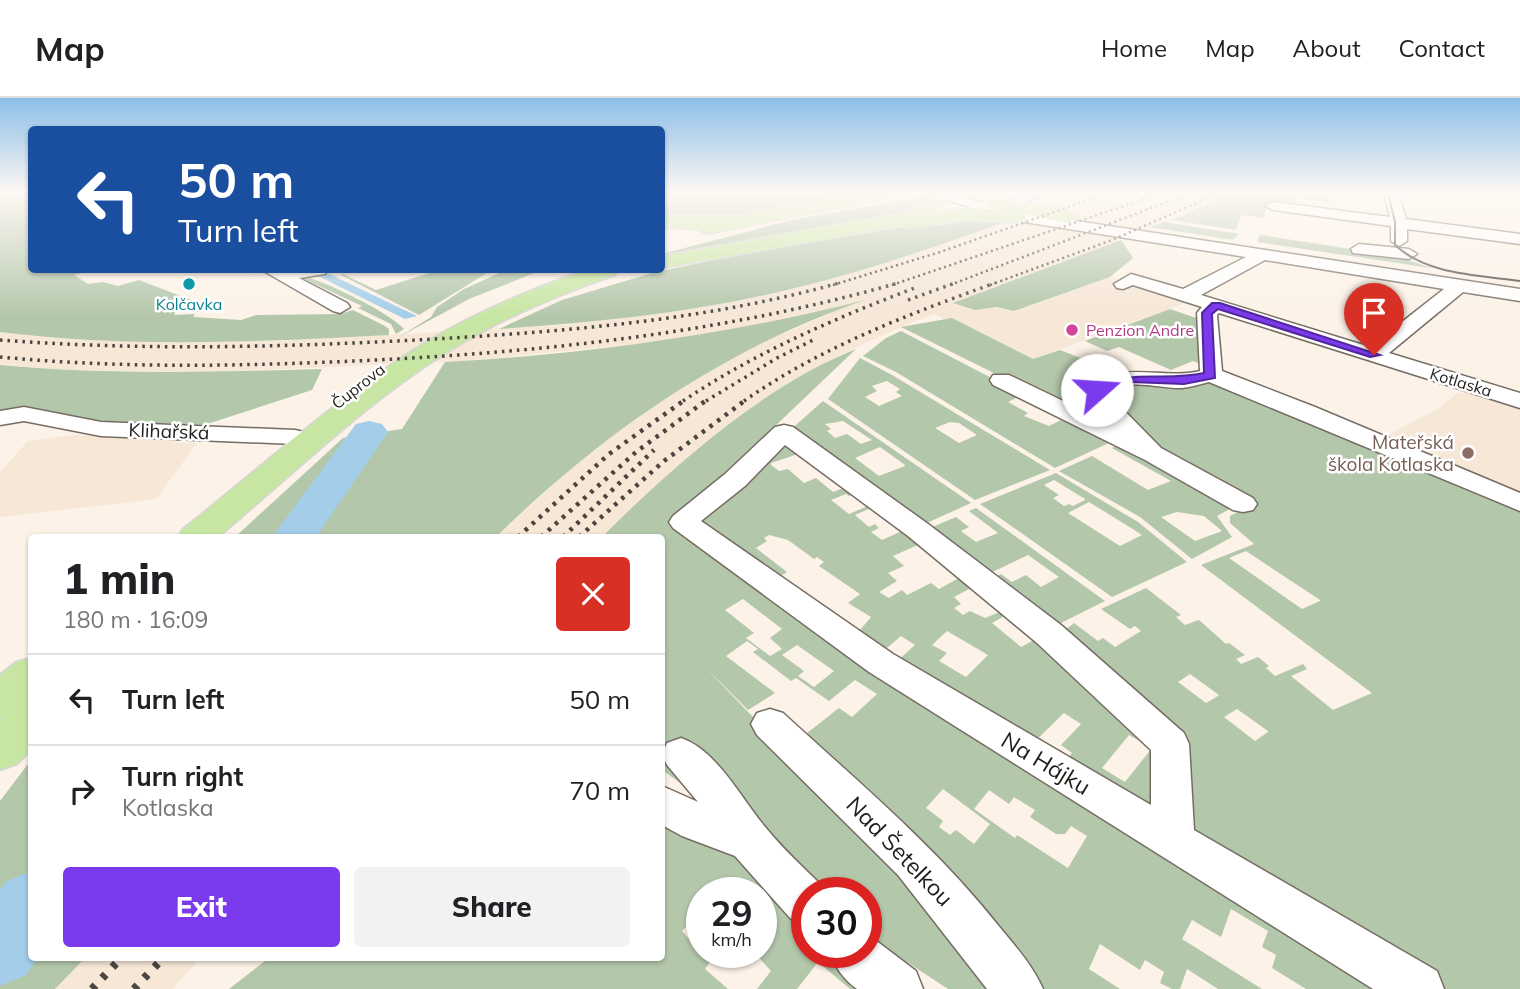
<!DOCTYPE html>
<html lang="en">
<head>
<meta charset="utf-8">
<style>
	:root { --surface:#fff; --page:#f2f2f2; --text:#202124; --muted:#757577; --line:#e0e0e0; --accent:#7c3aed }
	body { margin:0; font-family:Mulish,sans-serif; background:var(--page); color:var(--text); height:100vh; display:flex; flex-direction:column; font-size:26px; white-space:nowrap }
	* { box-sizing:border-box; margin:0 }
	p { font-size:23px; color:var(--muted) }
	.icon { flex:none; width:38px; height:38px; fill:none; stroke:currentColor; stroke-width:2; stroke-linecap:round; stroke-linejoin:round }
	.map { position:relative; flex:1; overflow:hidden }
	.side { position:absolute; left:28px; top:436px; width:637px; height:427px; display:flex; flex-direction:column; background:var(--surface); border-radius:7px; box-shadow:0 2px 5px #0004 }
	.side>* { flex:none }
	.banner { position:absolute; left:28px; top:28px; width:637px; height:147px; border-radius:7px; box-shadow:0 2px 5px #0004; background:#1a4fa0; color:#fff; overflow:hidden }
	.speed { position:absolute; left:686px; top:779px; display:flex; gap:14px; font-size:35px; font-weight:700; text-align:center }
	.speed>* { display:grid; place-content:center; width:91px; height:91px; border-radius:50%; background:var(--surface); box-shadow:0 2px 5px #0004; line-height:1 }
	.speed small { font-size:18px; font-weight:400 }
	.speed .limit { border:10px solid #d22; background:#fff; color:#111 }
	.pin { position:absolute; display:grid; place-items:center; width:60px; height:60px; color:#fff; margin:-72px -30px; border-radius:50% 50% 50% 0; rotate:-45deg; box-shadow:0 0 7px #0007 }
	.pin .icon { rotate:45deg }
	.me { position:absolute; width:77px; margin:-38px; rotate:71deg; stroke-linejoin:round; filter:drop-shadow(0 0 5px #0008) }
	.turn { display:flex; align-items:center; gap:24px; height:147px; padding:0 35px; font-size:32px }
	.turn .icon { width:91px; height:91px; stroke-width:2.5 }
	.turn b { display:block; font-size:49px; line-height:60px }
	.round { display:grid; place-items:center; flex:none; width:74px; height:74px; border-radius:7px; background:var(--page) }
	.headline { display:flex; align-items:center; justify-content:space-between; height:119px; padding:0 35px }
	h1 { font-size:42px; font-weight:800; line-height:52px }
	.action { display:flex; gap:14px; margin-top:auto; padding:14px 35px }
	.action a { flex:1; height:80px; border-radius:7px; background:var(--accent); color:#fff; font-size:28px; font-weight:800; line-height:80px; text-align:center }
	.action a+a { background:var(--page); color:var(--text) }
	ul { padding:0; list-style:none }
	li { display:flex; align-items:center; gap:21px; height:91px; padding:0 35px; border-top:2px solid var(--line) }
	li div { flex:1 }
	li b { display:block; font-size:26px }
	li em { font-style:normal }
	header { display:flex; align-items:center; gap:42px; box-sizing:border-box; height:98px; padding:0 35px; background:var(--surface); border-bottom:2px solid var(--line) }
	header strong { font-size:33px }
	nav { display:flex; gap:38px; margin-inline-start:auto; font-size:24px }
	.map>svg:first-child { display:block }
	.built { fill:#f6e7d6 }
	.green { fill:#b3c7ab; fill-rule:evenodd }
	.water { fill:#a3cde9 }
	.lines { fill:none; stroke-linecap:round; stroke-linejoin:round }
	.river { fill:#a3cde9; fill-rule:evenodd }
	.minor-casing { stroke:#756d63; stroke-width:3 }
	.major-casing { stroke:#d7d6d6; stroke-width:3 }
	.minor { fill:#fff; fill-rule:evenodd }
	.major { fill:#c7e6a3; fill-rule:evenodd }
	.tram { stroke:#494540; stroke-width:2 }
	.rail-far3 { stroke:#494540; stroke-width:2.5; stroke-dasharray:2 3.5; stroke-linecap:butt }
	.rail-far2 { stroke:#494540; stroke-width:3.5; stroke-dasharray:2.5 5; stroke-linecap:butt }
	.rail-far1 { stroke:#494540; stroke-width:4.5; stroke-dasharray:3.5 6; stroke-linecap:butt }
	.rail { stroke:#494540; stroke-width:8; stroke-dasharray:5 10; stroke-linecap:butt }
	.route { fill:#7c3aed; stroke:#51269a; stroke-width:2 }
	.culture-dot { fill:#0f9aa8; stroke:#fff; stroke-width:2.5 }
	.hotel-dot { fill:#d1479c; stroke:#fff; stroke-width:2.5 }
	.education-dot { fill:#8d6e63; stroke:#fff; stroke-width:2.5 }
	.labels { text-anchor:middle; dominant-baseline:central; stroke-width:5; stroke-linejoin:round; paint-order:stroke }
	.far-culture-label { font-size:16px; fill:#0d838f; stroke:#fff }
	.far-hotel-label { font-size:16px; fill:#b23c85; stroke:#fff; text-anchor:start }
	.far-street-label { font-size:16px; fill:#211e1a; stroke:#fff }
	.street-label { font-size:19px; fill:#211e1a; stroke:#fff }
	.education-label { font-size:19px; fill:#785e54; stroke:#fff; text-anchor:end }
	.near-street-label { font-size:23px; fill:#211e1a; stroke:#fff }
</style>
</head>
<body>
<header>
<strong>Map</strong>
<nav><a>Home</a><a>Map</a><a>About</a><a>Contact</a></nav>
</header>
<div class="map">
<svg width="1520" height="891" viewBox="0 0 1520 891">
	<rect width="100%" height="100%" fill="#fcf2e7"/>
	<g class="built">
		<polygon points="1093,95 1124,95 1094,107 1098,109 1140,95 1234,95 1175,123 1078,160 975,212 997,209 1014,213 1110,179 1187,203 1185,205 1028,263 934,216 910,225 833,260 774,296 696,355 602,439 496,439 577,365 663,301 742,254 853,205 771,224 664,243 465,263 213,274 74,272 0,267 0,234 113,243 280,243 564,227 707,208 760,198 846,176"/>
		<polygon points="1458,295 1472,295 1520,310 1520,400 1382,340 1436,312"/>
		<polygon points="73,337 170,341 177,345 197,345 156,401 0,419 0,374 28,343"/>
		<polygon points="86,859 201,859 172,891 55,891"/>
	</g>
	<g class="green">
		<path d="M0,95L31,101L32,172H90L74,177L88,186L103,184L118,188L139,182L194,203L180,205L174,217L195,216L193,219L241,222L256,217L340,216L353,212L385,228L389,231V237C260,244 129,250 0,234Z"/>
		<polygon points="684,95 868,95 710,121 677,123 662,120 662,100"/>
		<polygon points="1230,95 1323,95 1334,102 1334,105 1295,100 1294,105 1335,112 1269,103 1264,120 1242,117 1235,132 1173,122"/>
		<polygon points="925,98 924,106 909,116 662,161 662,156 792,122"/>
		<path d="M955,120L1012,122C941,146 871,172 799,189C700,214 600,224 499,231L562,202L652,175L747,155Z"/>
		<polygon points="1164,124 1239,136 1234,141 1227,141 1151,129"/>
		<polygon points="1260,137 1396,158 1431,170 1257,144"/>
		<polygon points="1121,142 1133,160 1110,179 1014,213 997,209 975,212 953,205"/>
		<polygon points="439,172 490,173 419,217 341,177 343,176 376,192"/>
		<polygon points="506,172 542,172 469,201 399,239 431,219 437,209 464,191"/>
		<path d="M306,179C327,184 390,215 404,231L396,236L391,226L358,210L362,208L304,181Z"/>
		<path d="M865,202C723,251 602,335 496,439H235L343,340L402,331L445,264C587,256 727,237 865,202Z"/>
		<polygon points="1170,211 1202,222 1203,267 1193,263 1171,272 1119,249 1107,253 1085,243"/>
		<path d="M952,220L1033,261L1060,252L1101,268L1115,262L1124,267L1115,271L1125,276L1212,282L1520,400V891H1440L1185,739L1178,647L1059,537L1074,525L1098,543L1103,540L1115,549L1141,533L1135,528L1130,531L1101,511L1146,490L1181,517L1176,519L1185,527L1199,522L1226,546L1229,545L1245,557L1236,561L1241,566L1258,559L1269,568L1266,570L1275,578L1303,566L1307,571L1291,578L1333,612L1372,595L1201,467L1254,446L1230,425V418L1242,412L1235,408L1217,418L1232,439L1192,461L1140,419L1059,373L1092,358L1148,392L1171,383L1112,350L1121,346V338L901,229ZM1177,414L1204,418L1222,433L1195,443L1161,419ZM1246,453L1320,502V503L1302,511L1229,460ZM1190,576L1219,597L1218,598L1206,605L1178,584ZM1237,611L1268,633V634L1255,643L1224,619Z"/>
		<path d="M901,233L1113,343L1055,370L896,274L863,258L886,240ZM1018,299L1061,322L1049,328L1024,318L1028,315L1008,304Z"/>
		<path d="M856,251L729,372L672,421L1396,891H1306L1272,870L1276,857L1262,849L1268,833L1231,811L1221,839L1192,822L1182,841L1262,891H1218L1187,871L1180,891H1172L1160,885L1164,874L1145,862L1140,872L1100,846L1089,871L1120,891H1034L802,639L839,610L852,619L877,596L855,582L829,603L796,580L791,583L753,554L758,551L747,543L726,558L775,595L748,612L704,568L749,615L921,780L1004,891H948L866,837V794H823L766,737L720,713L662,672V439H602C672,369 763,288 856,251ZM743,501L782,531L770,540L782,551L770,558L746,540L754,535L725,512ZM797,547L834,573L814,589L798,578L804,573L782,557ZM943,691L990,726L974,746L956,732L950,737L939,729L943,723L926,710ZM989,692L1009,706L1014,699L1035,712L1030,719L1056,736H1065L1071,728L1087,738L1068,770L1017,737L1015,740L974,711Z"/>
		<path d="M860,260L892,277L1050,372L975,402L828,301ZM887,283L900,291L896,294L902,298L879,308L865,299L877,293L872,288ZM950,324L959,325L977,337L959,345L935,330Z"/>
		<path d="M0,267C107,277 214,274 322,271L312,292L204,327L103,323L23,312L0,316Z"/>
		<path d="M823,303L971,405L918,429L788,334ZM843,323L872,342L861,346L847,336L835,340L827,333L831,331L825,326ZM880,349L905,367V368L879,378L855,360Z"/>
		<path d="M784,341L801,355L771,365V367L779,373L788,371L804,385L816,380L833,394L846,389L854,396L849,398L846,396L831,402L849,416L868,408L871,410L855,417L869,429L875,426L879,430L871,434L882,442L902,433L918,447L893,458L904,468L888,475L897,483L879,494L889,500L902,492L907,497L931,485L939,491L959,480L971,490L954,499L961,506L954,510L963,517L970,513L985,520L1000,514L1006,517L992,525L1021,549L1036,541L1160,648V723L1026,647L895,565L915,547L901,538L881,555L855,538L871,519L848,505L860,496L819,468L824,464L817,459L814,461L788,442L769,437L764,440L767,443L756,450L787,474L773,483L692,422ZM947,533L988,557L966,579L939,563L947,555L932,547ZM1064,615L1081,626L1061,647L1072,655L1063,666L1033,645ZM1129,637L1152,650L1125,684L1102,670Z"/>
		<path d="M1056,375L1138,424L1187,464L1112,499L980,406ZM1054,382L1085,401V402L1073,408L1069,406L1064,408L1053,400L1059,397L1044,387ZM1089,404L1136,433L1142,437L1120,448L1068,415Z"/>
		<polygon points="976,410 1105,503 1049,531 987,484 1001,476 1012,484 1026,477 1041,489 1059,479 1028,457 982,479 923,433 956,419 969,429 961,433 976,444 998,435 969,413"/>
		<polygon points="31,662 32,859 86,859 55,891 0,891 0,703"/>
		<polygon points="662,711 726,741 807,819 807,854 840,854 880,891 850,891 818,864 797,891 757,891 771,873 754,854 761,854 761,794 702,794 702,805 688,821 691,824 682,833 710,864 705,871 728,891 229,891 270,859 662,859"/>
	</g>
	<polygon class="water" points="323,173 417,218 405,221 312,175"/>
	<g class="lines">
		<g class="river">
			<polygon points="369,323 382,326 388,334 316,439 272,439 356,326"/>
			<polygon points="32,773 32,859 38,859 26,877 0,888 0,792 7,783"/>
		</g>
		<defs>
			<g id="minor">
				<path d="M923,95H948L1018,114L1520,191V203L1463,194L1389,255L1520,295V310L1219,215L1217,217L1222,273L1315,309L1520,395V413L1209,284C1200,286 1191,289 1182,290C1159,291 1127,278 1108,296L1161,350L1253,400L1257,406L1253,412L1243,414L1233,412L1145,362L993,287L990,282L993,277H1009L1109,325L1083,297C1110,258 1161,283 1200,273L1197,215L1202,209L1133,187L1123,191L1117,190L1114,186L1131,176L1183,191L1246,159L1018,123ZM1265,162L1444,191L1370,249L1201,197Z"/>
				<polygon points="1026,95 1049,95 1017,107 1010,103"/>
				<polygon points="1384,95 1398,95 1406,121 1520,136 1520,146 1407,131 1407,143 1399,148 1391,143 1391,128 1273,112 1266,108 1273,104 1390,119"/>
				<polygon points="1359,146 1409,151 1417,156 1409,161 1353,155 1351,151"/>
				<polygon points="262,172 327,172 325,176 299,180 347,205 350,209 340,215 333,213"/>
				<polygon points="24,309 101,324 295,332 304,334 307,339 304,344 295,346 101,338 24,323 0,327 0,313"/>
				<path d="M784,327L793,329L928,426L1061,527L1184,635L1189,646L1194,732L1437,873L1444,891H1373L869,574L673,430L669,424L673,418L725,376L775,329ZM785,347L908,438L1037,545L1151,652V707L893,556L701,423L745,388Z"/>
				<path d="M770,611L783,615C857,683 934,747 997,826C1014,847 1032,866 1043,891H987L898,777L757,637L751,626L757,615Z"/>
				<path d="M681,640C717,652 742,702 766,730C783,751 804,770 823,789L825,794H807V827L791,821L735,758L682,738L662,727V688L698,704L667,667L662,656L667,645Z"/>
				<path d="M866,835L916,873L923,891H857C843,881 836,870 829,854H866Z"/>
			</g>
			<g id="major">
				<polygon points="662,95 676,95 662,102"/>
				<polygon points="859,95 896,95 888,100 706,136 697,131 662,130 662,118 737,118"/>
				<polygon points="924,95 942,95 944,103 934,115 966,110 1002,112 989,109 986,105 995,100 1069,113 1078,119 1069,125 1026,116 1025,122 1018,124 966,122 909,130 902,127 662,170 662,158 905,115 918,110 926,102"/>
				<path d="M587,172H618L615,177C554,198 495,223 441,258C361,309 291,378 218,439H178L183,431C262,369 337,299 423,246C475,215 530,191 587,172Z"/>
				<polygon points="32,560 32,651 17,666 0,672 0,622 3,619 0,620 0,577 16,564"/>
			</g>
		</defs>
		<use href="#minor" class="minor-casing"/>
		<use href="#major" class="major-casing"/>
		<use href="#minor" class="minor"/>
		<use href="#major" class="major"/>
		<path class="tram" d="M1388,95L1395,124V147C1427,177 1478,177 1520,183"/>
		<g class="rail-far3">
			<polyline points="833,187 940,154 1108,95"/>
			<polyline points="892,187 1162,95"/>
			<polyline points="950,187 1185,97"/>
			<polyline points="990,187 1112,142 1220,95"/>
		</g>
		<g class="rail-far2">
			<polyline points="908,202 955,185"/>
			<path d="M0,242C145,253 290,249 435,241C571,233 707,222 839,185"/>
			<path d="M0,259C125,271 250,268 376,262C553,253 727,234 898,185"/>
			<path d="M683,303C756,254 836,220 917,189"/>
			<polyline points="706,303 777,260 815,241"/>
			<path d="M744,303C821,249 907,217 995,185"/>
		</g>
		<g class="rail-far1">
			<polyline points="518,439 609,356 686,301"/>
			<polyline points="541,439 636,354 708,301"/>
			<polyline points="563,439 654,352"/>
			<polyline points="579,439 664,363 747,301"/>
		</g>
		<g class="rail">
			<polyline points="92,891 122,859"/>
			<polyline points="134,891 164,859"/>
		</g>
	</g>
	<linearGradient id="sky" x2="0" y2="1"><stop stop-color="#8cbee8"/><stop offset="0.43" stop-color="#fef9f4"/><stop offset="1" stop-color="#fef9f4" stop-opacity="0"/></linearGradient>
	<rect width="1520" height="220" fill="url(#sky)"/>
	<path class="route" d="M1212,205H1220L1380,257L1370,259L1218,211L1212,216L1215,280L1184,286L1130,284L1101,295H1092V290C1135,270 1162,284 1204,275L1202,215Z"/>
	<circle class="culture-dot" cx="189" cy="186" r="7"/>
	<circle class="hotel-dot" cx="1072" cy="232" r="7"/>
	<circle class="education-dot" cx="1468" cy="355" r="7"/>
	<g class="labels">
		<g class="far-culture-label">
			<text x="189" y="206">Kolčavka</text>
		</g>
		<g class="far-hotel-label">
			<text x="1086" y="232">Penzion Andre</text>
		</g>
		<g class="far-street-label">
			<text transform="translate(1461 284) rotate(17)">Kotlaska</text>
			<text transform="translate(358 288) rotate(-38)">Čuprova</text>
		</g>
		<g class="street-label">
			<text transform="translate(169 333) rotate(2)">Klihařská</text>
		</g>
		<g class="education-label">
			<text x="1454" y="344">Mateřská<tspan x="1454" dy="22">škola Kotlaska</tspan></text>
		</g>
		<g class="near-street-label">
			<text transform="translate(1046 665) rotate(31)">Na Hájku</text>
			<text transform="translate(900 753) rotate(46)">Nad Šetelkou</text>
		</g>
	</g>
</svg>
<div class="speed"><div>29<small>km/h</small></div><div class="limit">30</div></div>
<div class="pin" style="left:1374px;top:257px;background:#d93025"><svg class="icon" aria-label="arrive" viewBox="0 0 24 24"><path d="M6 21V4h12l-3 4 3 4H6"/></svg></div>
<svg class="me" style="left:1097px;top:292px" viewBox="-20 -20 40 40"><circle r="19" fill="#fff"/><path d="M0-13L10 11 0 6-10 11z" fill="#7c3aed"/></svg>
<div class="banner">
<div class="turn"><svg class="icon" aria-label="left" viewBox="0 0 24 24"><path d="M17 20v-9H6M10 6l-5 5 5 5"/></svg><div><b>50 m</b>Turn left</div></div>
</div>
<section class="side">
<div class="headline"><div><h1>1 min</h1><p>180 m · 16:09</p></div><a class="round" style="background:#d93025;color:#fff"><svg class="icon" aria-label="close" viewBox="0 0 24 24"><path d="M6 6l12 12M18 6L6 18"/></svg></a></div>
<ul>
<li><svg class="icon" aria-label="left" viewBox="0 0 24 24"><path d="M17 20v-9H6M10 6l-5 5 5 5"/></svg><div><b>Turn left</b></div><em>50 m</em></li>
<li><svg class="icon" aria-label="right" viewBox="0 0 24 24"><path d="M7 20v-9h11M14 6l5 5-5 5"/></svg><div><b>Turn right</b><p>Kotlaska</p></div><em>70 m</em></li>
</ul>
<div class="action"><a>Exit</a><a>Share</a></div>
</section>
</div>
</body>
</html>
